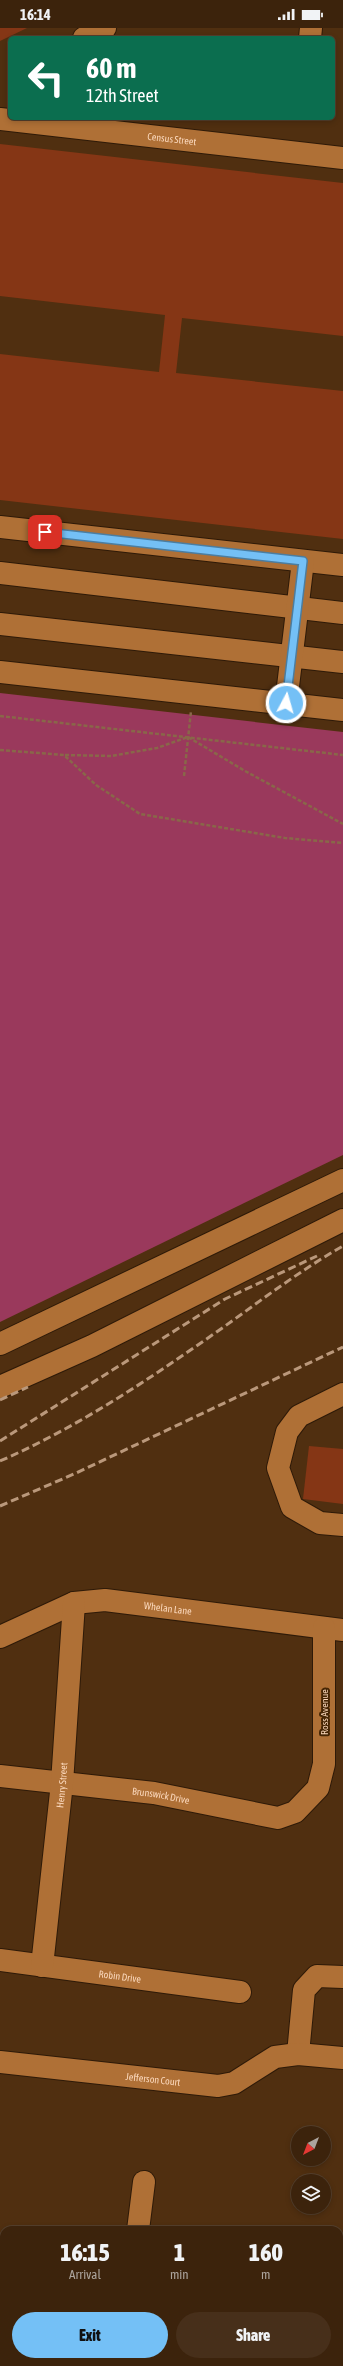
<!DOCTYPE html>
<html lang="en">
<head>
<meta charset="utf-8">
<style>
	:root { --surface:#3c230c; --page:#472f1a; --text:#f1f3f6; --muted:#aca49d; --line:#55402d; --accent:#74c0f6 }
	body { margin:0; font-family:"Asap Condensed",sans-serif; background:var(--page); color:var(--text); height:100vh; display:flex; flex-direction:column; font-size:15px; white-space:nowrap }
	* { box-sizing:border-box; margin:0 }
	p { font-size:13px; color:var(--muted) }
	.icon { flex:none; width:22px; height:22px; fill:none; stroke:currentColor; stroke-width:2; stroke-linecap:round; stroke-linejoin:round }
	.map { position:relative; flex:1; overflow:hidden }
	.sheet { position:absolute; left:0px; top:2198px; width:343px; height:140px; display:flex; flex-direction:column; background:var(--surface); border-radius:12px 12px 0 0; box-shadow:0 2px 6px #0003,0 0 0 1px var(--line) }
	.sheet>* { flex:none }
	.guide { position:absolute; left:8px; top:8px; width:327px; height:84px; border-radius:6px; box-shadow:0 2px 6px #0003,0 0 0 1px var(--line); background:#0b6e4f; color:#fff; overflow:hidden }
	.needle { width:26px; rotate:222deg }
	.tools { position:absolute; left:291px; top:2098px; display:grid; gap:8px }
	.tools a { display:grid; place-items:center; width:40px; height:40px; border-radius:50%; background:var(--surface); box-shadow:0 2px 6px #0003,0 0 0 1px var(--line); font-size:20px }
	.pin { position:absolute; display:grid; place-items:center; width:34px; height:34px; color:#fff; margin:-17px; border-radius:8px; box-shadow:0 2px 6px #0006 }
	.me { position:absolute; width:44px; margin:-22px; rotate:6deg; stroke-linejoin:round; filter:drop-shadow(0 0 3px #0008) }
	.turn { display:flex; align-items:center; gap:14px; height:84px; padding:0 12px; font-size:18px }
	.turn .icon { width:52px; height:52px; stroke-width:2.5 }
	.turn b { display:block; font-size:28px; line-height:34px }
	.eta { display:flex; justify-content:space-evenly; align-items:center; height:68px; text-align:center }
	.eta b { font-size:24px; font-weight:800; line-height:28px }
	.primary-button { display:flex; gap:8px; margin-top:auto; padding:8px 12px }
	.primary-button a { flex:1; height:46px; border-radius:24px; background:var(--accent); color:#111; font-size:16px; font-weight:800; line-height:46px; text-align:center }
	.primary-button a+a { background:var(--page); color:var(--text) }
	.status { display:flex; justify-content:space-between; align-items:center; height:28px; padding:0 20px; background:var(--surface); direction:ltr }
	.status svg { height:11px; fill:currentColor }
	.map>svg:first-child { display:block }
	.green { fill:#9a395c }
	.building { fill:#853615 }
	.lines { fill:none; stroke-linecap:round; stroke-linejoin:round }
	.minor-casing { stroke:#2e1a08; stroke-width:24 }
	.path { stroke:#896749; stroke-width:2.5; stroke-dasharray:4 2; stroke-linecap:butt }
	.minor { stroke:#af7036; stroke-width:22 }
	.rail { stroke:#ba987b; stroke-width:3; stroke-dasharray:8 4; stroke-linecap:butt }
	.route-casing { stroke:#4b7da0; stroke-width:10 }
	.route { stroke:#74c0f6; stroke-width:7 }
	.labels { text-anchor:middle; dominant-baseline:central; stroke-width:4; stroke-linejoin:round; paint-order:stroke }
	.street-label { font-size:10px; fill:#fbd8bc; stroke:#452504 }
</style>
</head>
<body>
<div class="status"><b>16:14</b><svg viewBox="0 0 49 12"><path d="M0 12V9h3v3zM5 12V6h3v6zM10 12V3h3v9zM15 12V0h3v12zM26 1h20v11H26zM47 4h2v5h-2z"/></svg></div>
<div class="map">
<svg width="343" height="2338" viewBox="0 0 343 2338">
	<rect width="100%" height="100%" fill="#502f10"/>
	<polygon class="green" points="0,665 343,704 343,1127 0,1294"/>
	<g class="building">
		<polygon points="0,0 27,0 0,13"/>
		<polygon points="0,116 343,155 343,308 182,290 176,345 343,363 343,511 0,472 0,326 159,344 165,287 0,268"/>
		<polygon points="309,1418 343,1421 343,1476 303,1471"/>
	</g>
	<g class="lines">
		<defs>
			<g id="minor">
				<polyline points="84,10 105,0"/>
				<polyline points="310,10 311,0"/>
				<path id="s1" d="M0,91L343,130"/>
				<polyline points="0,499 343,537"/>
				<polyline points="0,545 343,585"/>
				<polyline points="0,596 343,634"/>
				<polyline points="0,644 343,682"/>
				<polyline points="286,675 303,533"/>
				<polyline points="0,1316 343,1152"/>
				<polyline points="0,1359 92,1318 343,1192"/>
				<polyline points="343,1366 299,1388 287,1404 278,1440 292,1479 320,1495 343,1497"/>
				<path id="s2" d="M0,1609L74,1575L105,1572L343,1602"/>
				<path id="s3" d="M0,1748L154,1765L278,1790L295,1784L318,1760L324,1736V1600"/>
				<path id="s4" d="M0,1932L240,1964"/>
				<path id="s5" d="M42,1938L62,1755L74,1575"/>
				<polyline points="298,2026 304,1962 317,1948 343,1949"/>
				<path id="s6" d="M0,2034L218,2058L234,2055L275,2029L298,2026L343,2030"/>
				<polyline points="138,2202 144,2154"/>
				<polyline points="339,2222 343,2217"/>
				<polyline points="339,2298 343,2301"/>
				<polyline points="122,2338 122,2334"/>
			</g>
		</defs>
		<use href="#minor" class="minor-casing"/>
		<g class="path">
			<polyline points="0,688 343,727"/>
			<polyline points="0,722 64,727 96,757 140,786 285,810 343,815"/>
			<polyline points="65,727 111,728 157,720 188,709 245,743 343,796"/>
			<polyline points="184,748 191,683"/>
		</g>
		<use href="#minor" class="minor"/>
		<g class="rail">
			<polyline points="0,1372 28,1359"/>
			<polyline points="0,1413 225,1271 317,1228"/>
			<path d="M0,1433C78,1399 148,1352 218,1303C259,1274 299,1243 343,1218"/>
			<polyline points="0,1478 74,1446 343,1319"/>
		</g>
	</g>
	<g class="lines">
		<defs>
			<polyline id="route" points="45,504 303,533 286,675"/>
		</defs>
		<use href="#route" class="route-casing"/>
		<use href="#route" class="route"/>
	</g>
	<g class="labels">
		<g class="street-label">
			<text stroke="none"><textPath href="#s1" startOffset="173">Census Street</textPath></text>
			<text stroke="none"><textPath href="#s2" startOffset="176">Whelan Lane</textPath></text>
			<text transform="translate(324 1684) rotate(-90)">Ross Avenue</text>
			<text stroke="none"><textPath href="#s5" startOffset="182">Henry Street</textPath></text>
			<text stroke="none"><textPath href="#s3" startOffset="162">Brunswick Drive</textPath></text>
			<text stroke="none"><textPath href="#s4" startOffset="121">Robin Drive</textPath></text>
			<text stroke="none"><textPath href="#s6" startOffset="154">Jefferson Court</textPath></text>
		</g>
	</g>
</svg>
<div class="tools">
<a><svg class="needle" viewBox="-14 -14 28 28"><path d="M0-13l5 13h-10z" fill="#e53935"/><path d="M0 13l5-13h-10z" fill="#aca49d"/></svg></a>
<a><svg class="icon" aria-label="layers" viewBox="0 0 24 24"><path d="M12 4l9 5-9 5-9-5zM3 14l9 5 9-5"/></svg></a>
</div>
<div class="pin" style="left:45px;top:504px;background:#d93025"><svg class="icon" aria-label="arrive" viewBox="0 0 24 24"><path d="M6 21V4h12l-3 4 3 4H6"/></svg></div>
<svg class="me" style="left:286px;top:675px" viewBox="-20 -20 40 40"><circle r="17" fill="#74c0f6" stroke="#fff" stroke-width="3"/><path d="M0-11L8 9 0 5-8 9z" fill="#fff"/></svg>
<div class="guide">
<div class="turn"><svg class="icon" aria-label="left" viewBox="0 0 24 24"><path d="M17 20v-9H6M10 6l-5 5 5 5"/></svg><div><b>60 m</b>12th Street</div></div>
</div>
<section class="sheet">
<div class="eta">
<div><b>16:15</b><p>Arrival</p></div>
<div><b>1</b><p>min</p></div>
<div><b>160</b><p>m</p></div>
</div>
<div class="primary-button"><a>Exit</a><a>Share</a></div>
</section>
</div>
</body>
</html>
